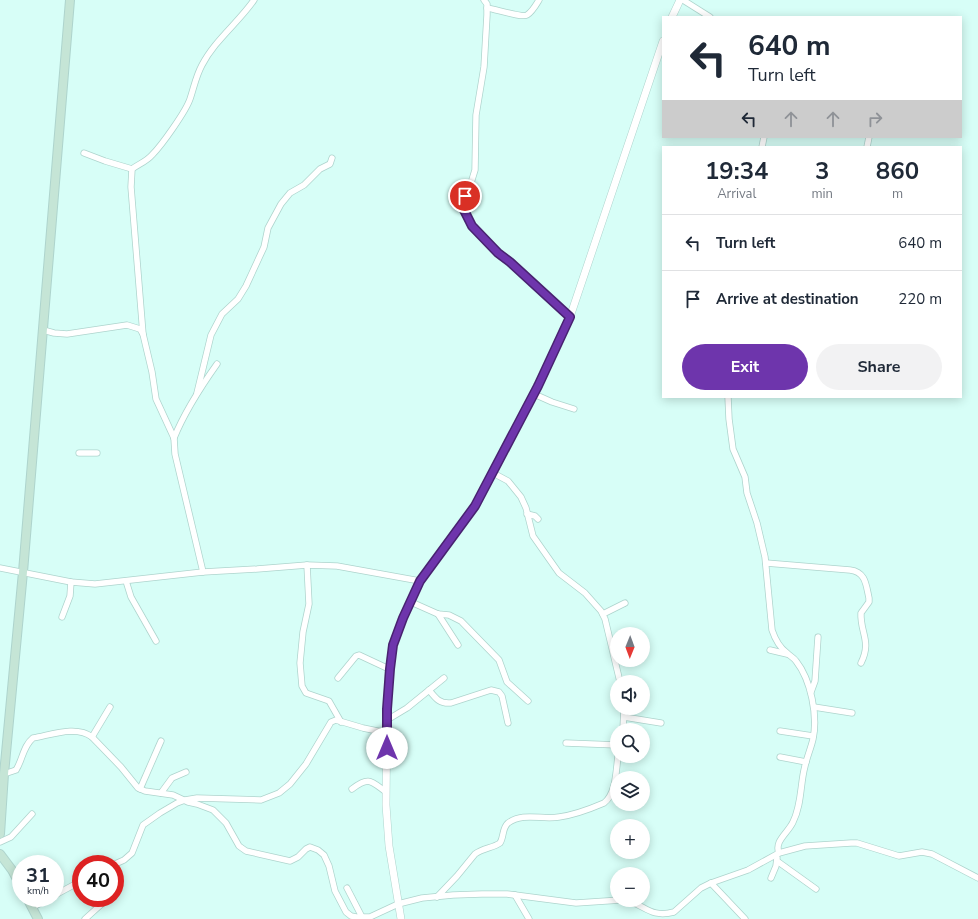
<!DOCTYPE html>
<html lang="en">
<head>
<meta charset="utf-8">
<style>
	:root { --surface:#fff; --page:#f2f2f3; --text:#1f2937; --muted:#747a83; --line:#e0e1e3; --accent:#6e35ac }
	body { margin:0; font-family:"Nunito Sans",sans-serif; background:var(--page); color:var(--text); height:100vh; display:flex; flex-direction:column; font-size:15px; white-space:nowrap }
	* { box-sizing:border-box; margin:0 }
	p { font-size:13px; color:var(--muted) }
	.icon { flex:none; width:22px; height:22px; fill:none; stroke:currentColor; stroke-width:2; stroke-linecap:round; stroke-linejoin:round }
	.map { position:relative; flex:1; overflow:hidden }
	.sheet { position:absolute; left:662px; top:146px; width:300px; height:252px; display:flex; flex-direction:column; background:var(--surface); border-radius:0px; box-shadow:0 2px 10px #0003 }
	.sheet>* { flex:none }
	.guide { position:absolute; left:662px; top:16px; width:300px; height:122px; border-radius:0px; box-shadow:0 2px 10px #0003; background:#fff; color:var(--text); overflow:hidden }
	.needle { width:26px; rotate:181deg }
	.controls { position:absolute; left:610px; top:627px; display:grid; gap:8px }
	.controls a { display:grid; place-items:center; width:40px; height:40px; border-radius:50%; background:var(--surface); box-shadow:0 2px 10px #0003; font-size:20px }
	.speed { position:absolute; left:12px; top:855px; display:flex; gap:8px; font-size:20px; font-weight:700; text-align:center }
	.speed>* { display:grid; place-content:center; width:52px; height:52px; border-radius:50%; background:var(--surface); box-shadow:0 2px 10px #0003; line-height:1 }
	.speed small { font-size:10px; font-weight:400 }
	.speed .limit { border:6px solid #d22; background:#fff; color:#111 }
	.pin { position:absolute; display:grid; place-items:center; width:34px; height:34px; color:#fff; margin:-17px; border:2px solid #fff; border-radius:50%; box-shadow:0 1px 4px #0007 }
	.me { position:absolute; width:44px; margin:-22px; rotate:0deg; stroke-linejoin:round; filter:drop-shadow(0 0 3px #0008) }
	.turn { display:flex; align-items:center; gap:14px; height:84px; padding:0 20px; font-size:18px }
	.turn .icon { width:52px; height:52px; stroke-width:2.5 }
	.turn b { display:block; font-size:28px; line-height:34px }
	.lanes { display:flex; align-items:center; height:38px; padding:0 20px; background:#0003; justify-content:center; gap:20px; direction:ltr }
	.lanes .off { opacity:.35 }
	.eta { display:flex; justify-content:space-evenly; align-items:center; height:68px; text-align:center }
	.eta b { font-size:24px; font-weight:700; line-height:28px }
	.primary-button { display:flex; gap:8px; margin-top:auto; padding:8px 20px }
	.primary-button a { flex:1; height:46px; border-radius:24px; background:var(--accent); color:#fff; font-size:16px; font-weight:700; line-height:46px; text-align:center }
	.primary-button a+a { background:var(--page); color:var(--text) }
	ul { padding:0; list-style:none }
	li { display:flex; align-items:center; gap:12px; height:56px; padding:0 20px; border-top:1px solid var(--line) }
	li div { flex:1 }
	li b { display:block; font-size:15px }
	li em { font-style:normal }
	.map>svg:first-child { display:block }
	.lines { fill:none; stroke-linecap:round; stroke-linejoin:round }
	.minor-casing { stroke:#aed4cd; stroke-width:7 }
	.tertiary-casing { stroke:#aed4cd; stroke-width:8 }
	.secondary-casing { stroke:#aed4cd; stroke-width:10 }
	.minor { stroke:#fff; stroke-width:5.5 }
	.tertiary { stroke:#fff; stroke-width:7 }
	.secondary { stroke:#c5e5d6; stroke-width:8 }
	.route-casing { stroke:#482270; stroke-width:10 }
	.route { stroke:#6e35ac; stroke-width:7 }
</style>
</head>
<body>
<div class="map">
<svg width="978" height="919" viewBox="0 0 978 919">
	<rect width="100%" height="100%" fill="#d7fef7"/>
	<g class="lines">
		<defs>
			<g id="minor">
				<polyline points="484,0 487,4 487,15 484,67 476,115 475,170 471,183 465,196 463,208 472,225 493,248 510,262 570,317"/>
				<polyline points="683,0 710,17"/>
				<path d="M487,8C495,9 522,18 527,15C532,12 536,5 539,0"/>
				<polyline points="762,147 764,137"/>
				<polyline points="867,147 869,137"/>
				<polyline points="84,153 105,161 132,169"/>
				<polyline points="43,330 54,333 67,334 127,325 140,329 143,334 152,372 156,399 174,438 175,454 203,572"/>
				<path d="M143,334L131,187L132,169C139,164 147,161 152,155C162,145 186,111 190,99C194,87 196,76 202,65C215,40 238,23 254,0"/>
				<polyline points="197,393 211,335 222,314 238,299 246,286 264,247 268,228 281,204 290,193 304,185 320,169 330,164 332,158"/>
				<polyline points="534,394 552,402 574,409"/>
				<path d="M728,397L729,419L733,449L745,477L747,493L757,523L765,557L772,630C775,639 779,647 787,653C790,656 793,657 796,661C811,680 818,716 813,739C811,748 807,757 805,766C800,784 802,804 793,822C788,833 774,841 779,853"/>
				<path d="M174,438C185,411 200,388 217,364"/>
				<polyline points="79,453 97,453"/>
				<polyline points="493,473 508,481 521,497 526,508 533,536 559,573 585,593 601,611 605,619 620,682"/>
				<polyline points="527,514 535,516 538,519"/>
				<path d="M766,563L850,570C866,572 866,585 869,598V602L861,613C860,633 872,641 861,663"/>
				<polyline points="307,565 309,604 303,632 300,663 302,686 306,693 329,701 341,722"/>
				<polyline points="0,568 71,582 95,584 203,572 257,569 307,565 337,566 420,581"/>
				<polyline points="126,581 131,597 156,641"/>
				<polyline points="411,602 438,614 449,615 461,621 499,660 507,682 528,701"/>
				<polyline points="438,614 458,645"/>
				<polyline points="603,614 625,603"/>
				<polyline points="62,617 70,596 71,582"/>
				<polyline points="770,650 787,654"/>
				<polyline points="338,678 356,656 359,655 389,669"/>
				<path d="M429,690C436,699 440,704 451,703L491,690L499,692L502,696L508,723"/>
				<polyline points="811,692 815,681 818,637"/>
				<polyline points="814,707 852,713"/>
				<polyline points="624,717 661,723"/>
				<polyline points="387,720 407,708 444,678"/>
				<polyline points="623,730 624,708"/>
				<polyline points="780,731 813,736"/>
				<polyline points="92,737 110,707"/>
				<polyline points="566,743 617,745"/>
				<polyline points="780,757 806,762"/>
				<path d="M4,774L16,770C23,759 23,746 33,738C51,735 76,725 92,737L121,767L138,788L145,791L173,795L188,802L197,804L213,810L226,823L239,846L246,851L290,861L298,857L306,849L310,847L318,850L324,855L329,866L335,891L346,912L351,916L356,917H370L398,904L422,898L453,895L482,894H507L576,903L621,900"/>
				<polyline points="140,789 161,741"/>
				<path d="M352,789C369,776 371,781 386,792"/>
				<polyline points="161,793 172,778 186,772"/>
				<polyline points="0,842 11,837 32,814"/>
				<polyline points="777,861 816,889"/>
				<polyline points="115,864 124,860 132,853 143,825 160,813 177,803 185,800 197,798 261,800 279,793 290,784 306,764 331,722 336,720 363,728 387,733"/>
				<polyline points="771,878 776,866 777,858"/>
				<polyline points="711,883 745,919"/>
				<polyline points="347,888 362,917"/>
				<polyline points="55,895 81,881"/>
				<polyline points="515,895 529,919"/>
				<path d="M437,897L457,876L475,854C483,848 493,848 500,843C504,837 502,828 508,823C523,812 542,820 559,817C574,815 590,809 604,803C616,794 616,771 618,756"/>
				<path d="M622,900C644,902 648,919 674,912L701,888L711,883L748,870L779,853L805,846L851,843H857L899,856L922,852L932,854L978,878"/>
				<polyline points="32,908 49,898"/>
				<polyline points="85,919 105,901"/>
			</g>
			<g id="tertiary">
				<polyline points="672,17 680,0"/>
				<polyline points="401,919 389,846 386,805 387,709 389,669 393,645 403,618 420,581 475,506 538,386 570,317 663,41"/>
			</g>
			<g id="secondary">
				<polyline points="0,834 4,774 23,572 70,0"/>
				<polyline points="0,854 12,870 21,887"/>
				<polyline points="27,898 38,919"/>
			</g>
		</defs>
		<use href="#minor" class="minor-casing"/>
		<use href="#tertiary" class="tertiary-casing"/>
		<use href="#secondary" class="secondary-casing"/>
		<use href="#minor" class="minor"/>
		<use href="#tertiary" class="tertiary"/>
		<use href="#secondary" class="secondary"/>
	</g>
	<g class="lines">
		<defs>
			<polyline id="route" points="387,748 387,709 390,669 393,645 403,618 420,581 475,506 538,386 570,317 510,262 498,253 472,226 463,208 465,196"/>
		</defs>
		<use href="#route" class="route-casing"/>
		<use href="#route" class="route"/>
	</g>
</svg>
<div class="controls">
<a><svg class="needle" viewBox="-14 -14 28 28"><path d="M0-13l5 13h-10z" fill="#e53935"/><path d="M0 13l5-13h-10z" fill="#747a83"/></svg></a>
<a><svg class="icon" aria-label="sound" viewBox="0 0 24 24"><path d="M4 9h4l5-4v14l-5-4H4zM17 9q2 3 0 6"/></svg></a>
<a><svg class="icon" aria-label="search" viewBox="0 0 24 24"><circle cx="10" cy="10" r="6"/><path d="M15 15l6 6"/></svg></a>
<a><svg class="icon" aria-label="layers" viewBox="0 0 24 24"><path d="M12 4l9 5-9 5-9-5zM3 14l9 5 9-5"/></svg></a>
<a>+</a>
<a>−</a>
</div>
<div class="speed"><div>31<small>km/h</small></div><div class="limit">40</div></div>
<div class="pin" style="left:465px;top:196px;background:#d93025"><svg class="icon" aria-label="arrive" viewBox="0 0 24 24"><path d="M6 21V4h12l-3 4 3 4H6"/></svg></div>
<svg class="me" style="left:387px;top:748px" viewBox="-20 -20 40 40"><circle r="19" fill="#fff"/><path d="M0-13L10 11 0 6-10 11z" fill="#6e35ac"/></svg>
<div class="guide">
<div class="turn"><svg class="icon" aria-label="left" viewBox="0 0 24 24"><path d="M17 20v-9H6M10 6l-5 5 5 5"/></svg><div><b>640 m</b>Turn left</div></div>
<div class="lanes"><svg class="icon" aria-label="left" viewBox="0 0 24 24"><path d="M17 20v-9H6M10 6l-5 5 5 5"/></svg><svg class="icon off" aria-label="ahead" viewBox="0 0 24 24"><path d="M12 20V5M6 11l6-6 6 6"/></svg><svg class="icon off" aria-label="ahead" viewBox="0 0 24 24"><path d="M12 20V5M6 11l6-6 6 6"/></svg><svg class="icon off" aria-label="right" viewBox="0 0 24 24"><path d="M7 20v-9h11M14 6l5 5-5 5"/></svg></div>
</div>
<section class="sheet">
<div class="eta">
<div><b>19:34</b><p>Arrival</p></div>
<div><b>3</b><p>min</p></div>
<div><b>860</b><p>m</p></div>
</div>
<ul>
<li><svg class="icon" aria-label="left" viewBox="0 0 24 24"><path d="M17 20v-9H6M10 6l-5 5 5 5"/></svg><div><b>Turn left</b></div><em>640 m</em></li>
<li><svg class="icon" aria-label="arrive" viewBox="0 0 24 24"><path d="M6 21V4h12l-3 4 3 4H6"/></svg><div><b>Arrive at destination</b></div><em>220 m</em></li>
</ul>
<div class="primary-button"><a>Exit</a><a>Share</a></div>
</section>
</div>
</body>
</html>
